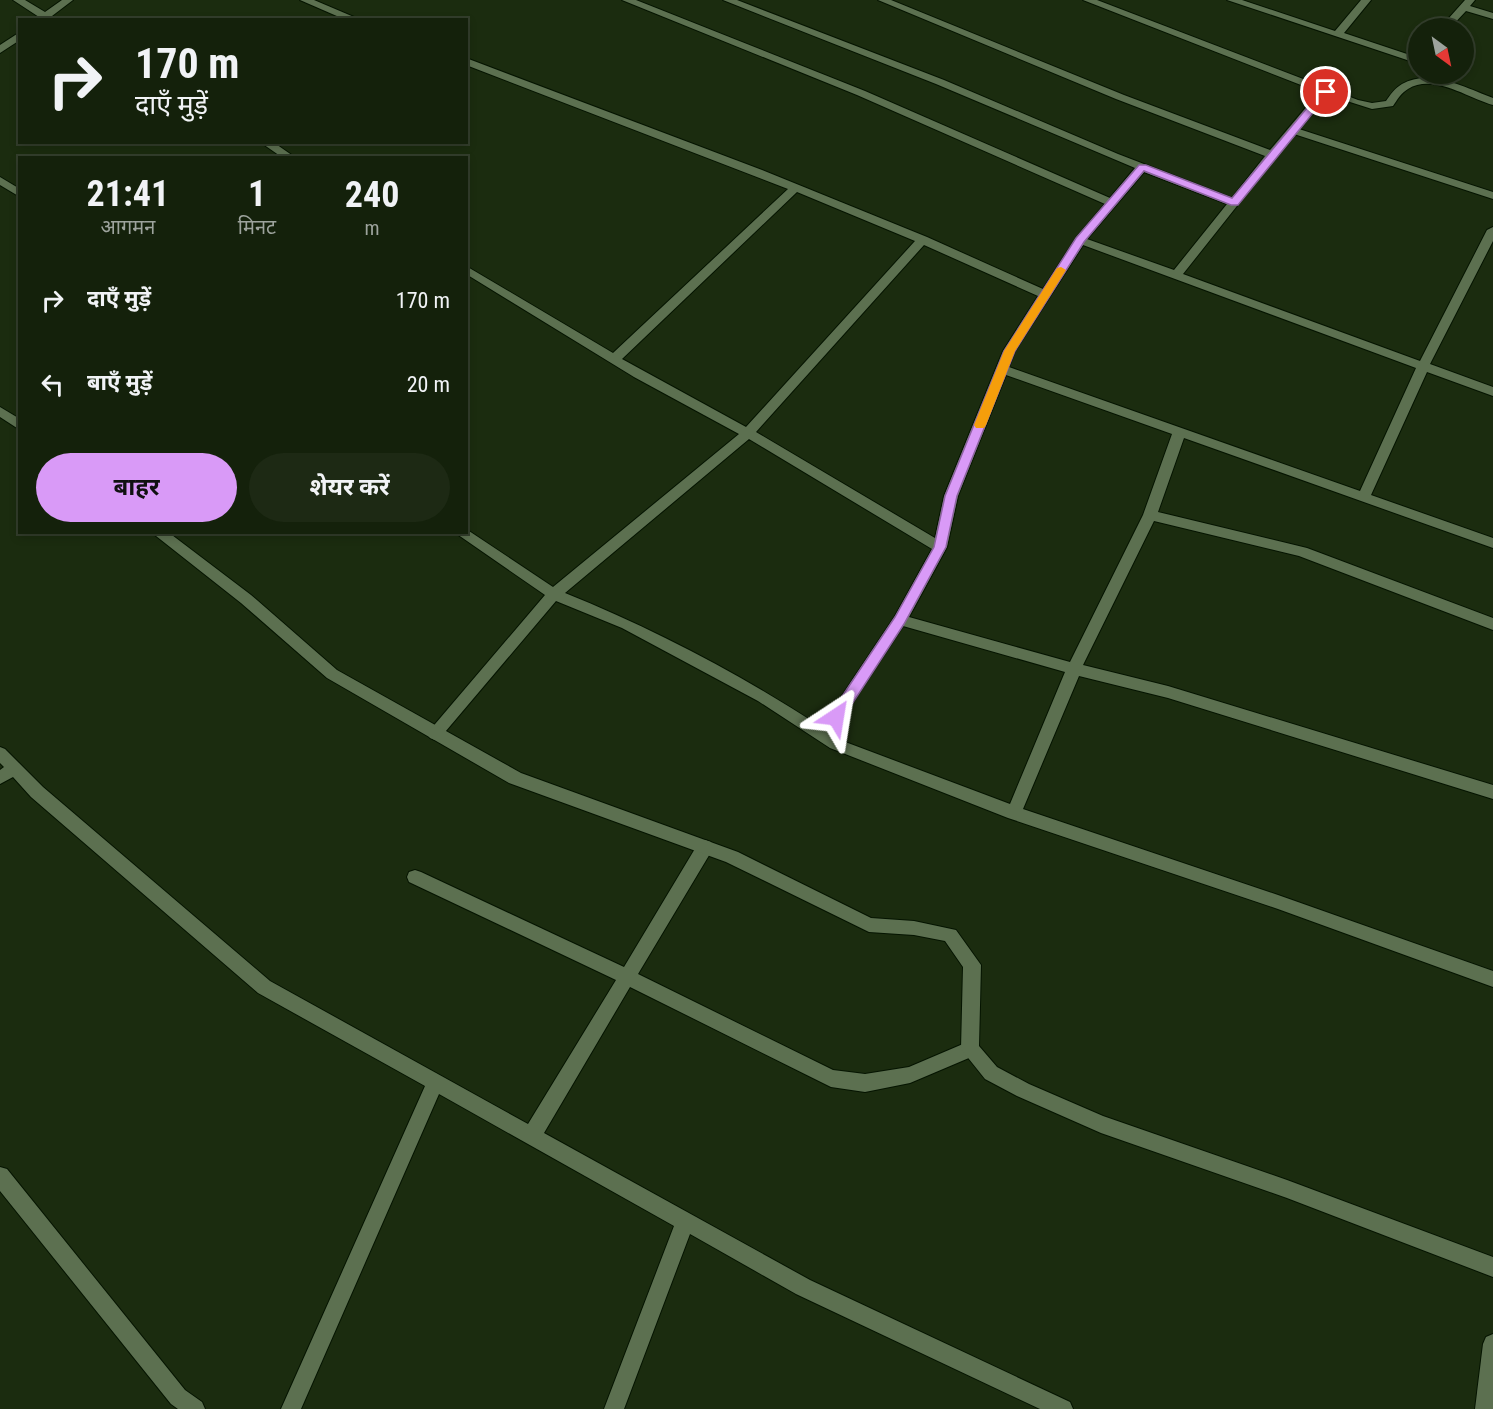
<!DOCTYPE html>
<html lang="hi">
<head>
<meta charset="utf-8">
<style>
	:root { --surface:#14210b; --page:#1d2914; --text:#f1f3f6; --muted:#9da39d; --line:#333e2c; --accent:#d99af7 }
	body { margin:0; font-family:"Roboto Condensed","Noto Sans Devanagari",sans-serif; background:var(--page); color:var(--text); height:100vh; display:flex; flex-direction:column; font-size:22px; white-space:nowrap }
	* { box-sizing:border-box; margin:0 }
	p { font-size:20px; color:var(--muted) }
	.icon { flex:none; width:33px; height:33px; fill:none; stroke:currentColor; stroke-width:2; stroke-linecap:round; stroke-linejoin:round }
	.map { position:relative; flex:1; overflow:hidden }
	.side { position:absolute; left:18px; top:156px; width:450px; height:378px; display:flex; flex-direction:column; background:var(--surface); border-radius:0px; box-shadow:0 3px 9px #0003,0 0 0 2px var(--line) }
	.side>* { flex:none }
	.banner { position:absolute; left:18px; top:18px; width:450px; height:126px; border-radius:0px; box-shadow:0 3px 9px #0003,0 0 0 2px var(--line); background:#14210b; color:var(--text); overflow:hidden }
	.needle { width:39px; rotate:147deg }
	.fabs { position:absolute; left:1408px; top:18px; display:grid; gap:12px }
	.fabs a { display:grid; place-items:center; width:66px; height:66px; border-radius:50%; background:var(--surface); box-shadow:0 3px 9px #0003,0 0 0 2px var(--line); font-size:30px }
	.pin { position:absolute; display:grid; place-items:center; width:51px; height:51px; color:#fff; margin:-26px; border:3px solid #fff; border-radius:50%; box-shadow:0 2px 6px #0007 }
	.me { position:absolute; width:66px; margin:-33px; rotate:33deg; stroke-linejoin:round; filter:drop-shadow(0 0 4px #0008) }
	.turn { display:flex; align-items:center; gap:21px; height:126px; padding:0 18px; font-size:27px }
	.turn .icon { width:78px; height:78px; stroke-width:2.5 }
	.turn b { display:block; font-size:42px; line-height:51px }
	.eta { display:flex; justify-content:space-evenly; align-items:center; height:102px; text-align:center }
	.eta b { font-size:36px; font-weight:700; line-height:42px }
	.button { display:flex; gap:12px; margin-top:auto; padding:12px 18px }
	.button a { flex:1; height:69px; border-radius:36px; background:var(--accent); color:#111; font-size:24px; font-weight:700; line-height:69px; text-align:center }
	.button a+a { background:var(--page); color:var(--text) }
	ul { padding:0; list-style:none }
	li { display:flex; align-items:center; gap:18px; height:84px; padding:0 18px }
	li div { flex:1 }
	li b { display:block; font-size:22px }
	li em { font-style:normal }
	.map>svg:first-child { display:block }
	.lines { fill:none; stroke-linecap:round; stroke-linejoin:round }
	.street-casing { stroke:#051400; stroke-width:2 }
	.secondary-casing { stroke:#051400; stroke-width:2 }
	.street { fill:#5c7050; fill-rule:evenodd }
	.secondary { fill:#5c7050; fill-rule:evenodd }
	.route { fill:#d99af7; stroke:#8d64a1; stroke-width:1.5 }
	.slow { fill:#f59e0b }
</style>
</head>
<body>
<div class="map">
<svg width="1493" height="1409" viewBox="0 0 1493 1409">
	<rect width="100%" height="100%" fill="#1b2c0f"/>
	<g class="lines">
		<defs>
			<g id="street">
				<polygon points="13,0 25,0 45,12 62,0 73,0 52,16 56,20 36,20 39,17"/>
				<polygon points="300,0 314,0 361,20 346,20"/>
				<path d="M622,0H636L865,91L1110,198L1135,168L936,84L723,0H737L944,80L1118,154L1232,198L1265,156L1116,99L878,0H891L1124,95L1270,150L1319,92L1083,0H1097L1358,100L1372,103L1386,101C1390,95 1395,88 1402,84C1430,68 1466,88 1493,98V105C1468,98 1433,73 1408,89C1401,93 1397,100 1393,106L1372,109L1328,95L1299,129L1493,192V199L1294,134L1183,274L1420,361L1487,230L1493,227V241L1430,364L1493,387V396L1427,372L1371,495L1493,538V548L1184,438L1158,512L1307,548L1493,618V630L1299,556L1154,521L1083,665L1168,686L1493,785V799L1168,698L1079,676L1023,809L1278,895L1493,971V987L1278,909L1008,818L830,748L758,701L622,628L556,601L440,738L435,740L430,738L427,734L430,730L545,595L454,532H466V529L553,587L739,434L634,377L466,274V266L613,353L788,189L466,65V58L762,170L927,237L1043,289L1076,238L1105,204L857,95ZM1144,172L1227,204L1174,270L1087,239ZM797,192L915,241L746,427L622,359ZM924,245L1038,296L1003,351L944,496L935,538L756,432ZM1083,245L1416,368L1360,491L1009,367L1015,351ZM1006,375L1172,434L1143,515L1070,662L909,617L947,547L958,496ZM749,439L932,549L895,616L821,727C740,674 654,629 565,593ZM903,626L1065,672L1010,804L840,740L832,734Z"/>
				<polygon points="1227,0 1242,0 1335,31 1361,0 1371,0 1344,33 1419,58 1419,64"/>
				<polygon points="1465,0 1475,0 1470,6 1493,13 1493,19 1466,11 1450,28 1440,28"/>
				<polygon points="20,32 20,40 0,53 0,45"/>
				<polygon points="260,142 273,142 296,158 283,158"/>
				<polygon points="0,177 20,189 20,197 0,185"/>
				<polygon points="0,747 5,749 43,787 270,981 528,1124 616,980 409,882 407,877 409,872 415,870 421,872 624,967 699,842 705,840 711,842 713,847 711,852 638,974 833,1070 865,1074 909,1067 970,1041 976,1043 979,1049 976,1055 910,1083 865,1092 831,1087 630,987 544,1133 810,1280 1070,1402 1073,1409 1040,1409 796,1294 690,1234 624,1409 604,1409 674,1226 439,1094 301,1409 281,1409 425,1086 258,993 31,797 13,777 0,784 0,770 4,767 0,763"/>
				<polygon points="0,1167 7,1169 185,1390 202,1402 205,1409 178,1409 171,1404 0,1191"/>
				<polygon points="1493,1334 1493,1409 1475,1409 1483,1344 1486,1337"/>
			</g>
			<g id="secondary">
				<polygon points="0,407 20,419 20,430 0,417"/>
				<polygon points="151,532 168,532 251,595 337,670 521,773 738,852 871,918 914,921 956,930 981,965 979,1046 997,1067 1029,1084 1103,1116 1287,1180 1493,1257 1493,1277 1287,1198 1101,1133 1017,1096 985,1079 961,1049 963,967 945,941 914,935 869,932 726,862 509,783 327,678 241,603"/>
			</g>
		</defs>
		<use href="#street" class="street-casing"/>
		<use href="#secondary" class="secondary-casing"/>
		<use href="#street" class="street"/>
		<use href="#secondary" class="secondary"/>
	</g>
	<polygon class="route" points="1322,90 1330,92 1238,205 1231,205 1144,171 1084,242 1015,351 957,496 946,547 904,624 841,721 831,721 829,717 831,713 895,617 934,547 945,496 1004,351 1076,238 1139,165 1146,165 1232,198"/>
	<polygon class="slow" points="1061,267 1066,270 1015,351 986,425 984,428 976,428 974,425 1004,351 1057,268"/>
</svg>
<div class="fabs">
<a><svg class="needle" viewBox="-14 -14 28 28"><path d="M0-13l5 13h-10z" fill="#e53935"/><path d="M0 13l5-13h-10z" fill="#9da39d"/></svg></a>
</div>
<div class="pin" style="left:1326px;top:92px;background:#d93025"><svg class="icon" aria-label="arrive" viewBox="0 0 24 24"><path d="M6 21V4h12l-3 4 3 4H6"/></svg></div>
<svg class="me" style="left:836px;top:717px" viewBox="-20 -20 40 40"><path d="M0-17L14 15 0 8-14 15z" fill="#d99af7" stroke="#fff" stroke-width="4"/></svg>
<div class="banner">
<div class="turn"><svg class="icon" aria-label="right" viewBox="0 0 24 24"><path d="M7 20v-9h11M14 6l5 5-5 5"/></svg><div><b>170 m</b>दाएँ मुड़ें</div></div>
</div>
<section class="side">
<div class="eta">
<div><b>21:41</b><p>आगमन</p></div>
<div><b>1</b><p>मिनट</p></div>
<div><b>240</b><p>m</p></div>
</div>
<ul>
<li><svg class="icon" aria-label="right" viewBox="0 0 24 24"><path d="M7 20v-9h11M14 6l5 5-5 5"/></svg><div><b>दाएँ मुड़ें</b></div><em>170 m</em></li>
<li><svg class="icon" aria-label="left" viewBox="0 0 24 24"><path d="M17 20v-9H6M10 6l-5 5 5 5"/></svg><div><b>बाएँ मुड़ें</b></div><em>20 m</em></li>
</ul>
<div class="button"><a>बाहर</a><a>शेयर करें</a></div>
</section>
</div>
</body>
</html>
